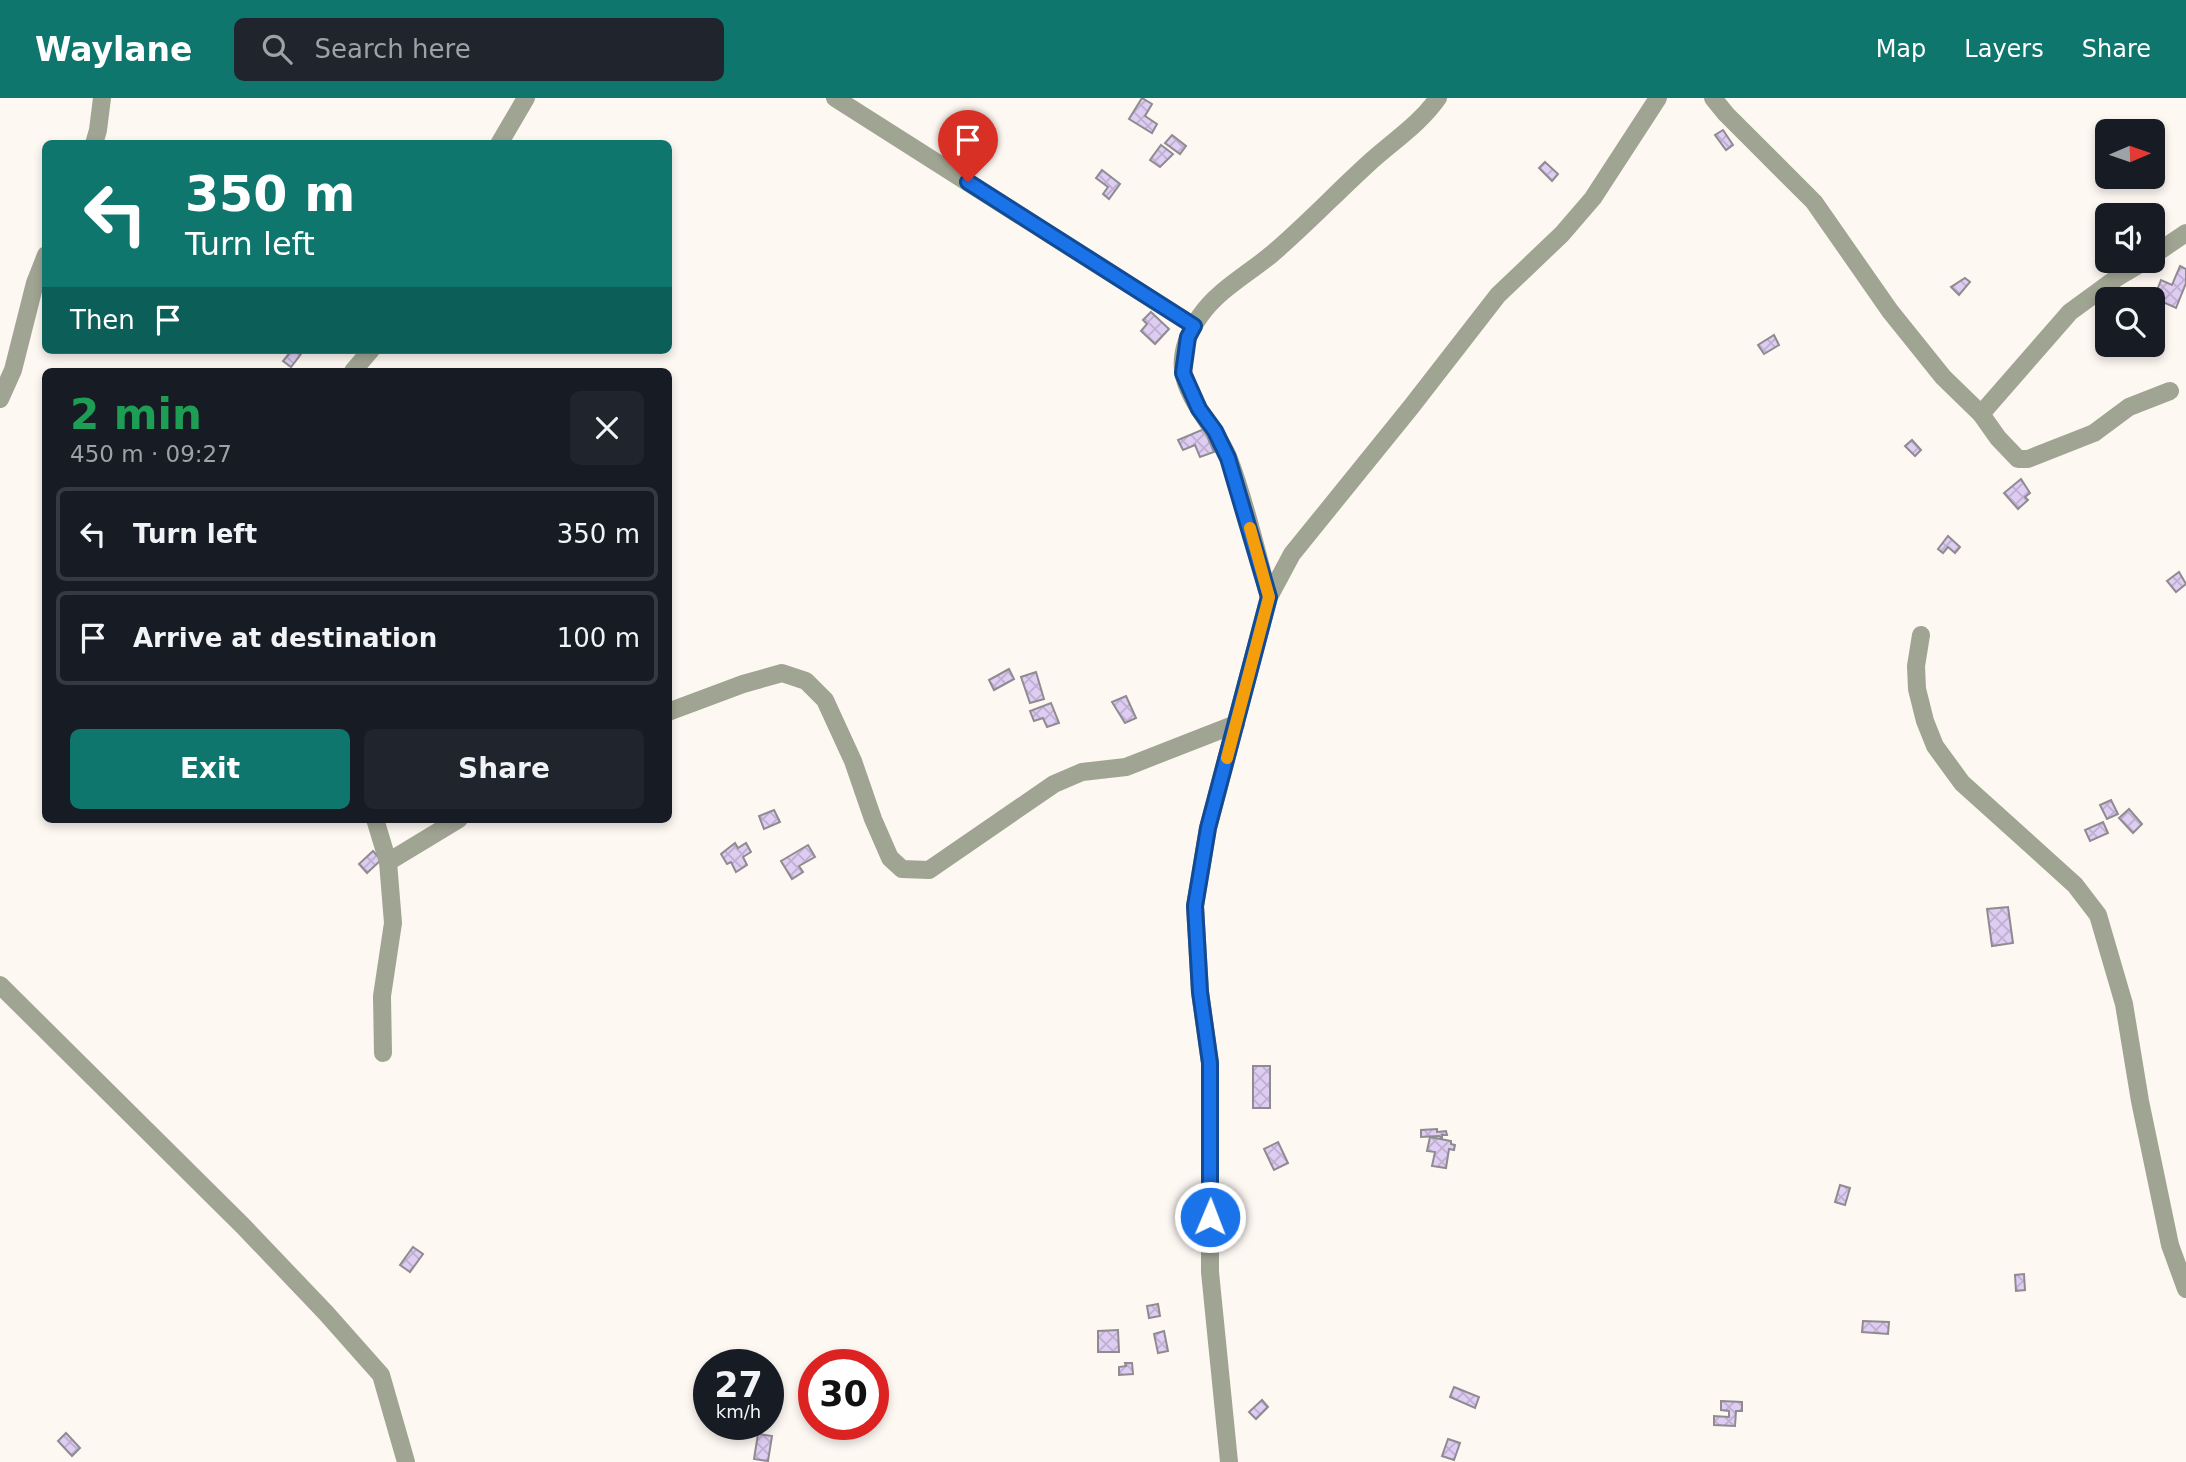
<!DOCTYPE html>
<html lang="en">
<head>
<meta charset="utf-8">
<style>
	:root { --surface:#171b24; --page:#20242c; --text:#f1f3f6; --muted:#9ea1a6; --line:#363941; --accent:#0f766e }
	body { margin:0; font-family:"DejaVu Sans",sans-serif; background:var(--page); color:var(--text); height:100vh; display:flex; flex-direction:column; font-size:26px; white-space:nowrap }
	* { box-sizing:border-box; margin:0 }
	p { font-size:23px; color:var(--muted) }
	.icon { flex:none; width:38px; height:38px; fill:none; stroke:currentColor; stroke-width:2; stroke-linecap:round; stroke-linejoin:round }
	.map { position:relative; flex:1; overflow:hidden }
	.panel { position:absolute; left:42px; top:270px; width:630px; height:455px; display:flex; flex-direction:column; background:var(--surface); border-radius:10px; box-shadow:0 4px 10px #0003 }
	.panel>* { flex:none }
	.guide { position:absolute; left:42px; top:42px; width:630px; height:214px; border-radius:10px; box-shadow:0 4px 10px #0003; background:#0f766e; color:#fff; overflow:hidden }
	.needle { width:46px; rotate:88deg }
	.buttons { position:absolute; left:2095px; top:21px; display:grid; gap:14px }
	.buttons a { display:grid; place-items:center; width:70px; height:70px; border-radius:10px; background:var(--surface); box-shadow:0 4px 10px #0003; font-size:35px }
	.speed { position:absolute; left:693px; top:1251px; display:flex; gap:14px; font-size:35px; font-weight:700; text-align:center }
	.speed>* { display:grid; place-content:center; width:91px; height:91px; border-radius:50%; background:var(--surface); box-shadow:0 4px 10px #0003; line-height:1 }
	.speed small { font-size:18px; font-weight:400 }
	.speed .limit { border:10px solid #d22; background:#fff; color:#111 }
	.pin { position:absolute; display:grid; place-items:center; width:60px; height:60px; color:#fff; margin:-72px -30px; border-radius:50% 50% 50% 0; rotate:-45deg; box-shadow:0 0 7px #0007 }
	.pin .icon { rotate:45deg }
	.me { position:absolute; width:77px; margin:-38px; rotate:1deg; stroke-linejoin:round; filter:drop-shadow(0 0 5px #0008) }
	.turn { display:flex; align-items:center; gap:24px; height:147px; padding:0 28px; font-size:32px }
	.turn .icon { width:91px; height:91px; stroke-width:2.5 }
	.turn b { display:block; font-size:49px; line-height:60px }
	.then { display:flex; align-items:center; height:66px; padding:0 28px; background:#0003; gap:14px; font-size:26px }
	.round { display:grid; place-items:center; flex:none; width:74px; height:74px; border-radius:10px; background:var(--page) }
	.summary { display:flex; align-items:center; justify-content:space-between; height:119px; padding:0 28px }
	h1 { font-size:42px; font-weight:700; line-height:52px; color:#1e9e55 }
	.primary-button { display:flex; gap:14px; margin-top:auto; padding:14px 28px }
	.primary-button a { flex:1; height:80px; border-radius:10px; background:var(--accent); color:#fff; font-size:28px; font-weight:700; line-height:80px; text-align:center }
	.primary-button a+a { background:var(--page); color:var(--text) }
	ul { padding:0; list-style:none }
	li { display:flex; align-items:center; gap:21px; height:94px; margin:0 14px 10px; padding:0 14px; border:4px solid var(--line); border-radius:10px }
	li div { flex:1 }
	li b { display:block; font-size:26px }
	li em { font-style:normal }
	header { display:flex; align-items:center; gap:42px; box-sizing:border-box; height:98px; padding:0 35px; background:var(--accent); color:#fff }
	header strong { font-size:33px }
	nav { display:flex; gap:38px; margin-inline-start:auto; font-size:24px }
	.search { width:490px; height:63px; background:var(--page); display:flex; align-items:center; gap:18px; box-sizing:border-box; padding:0 24px; border-radius:10px; color:var(--muted); font-size:26px }
	.map>svg:first-child { display:block }
	.building { fill:url(#building-cross-hatch); stroke:#8e8c91; stroke-width:2 }
	.lines { fill:none; stroke-linecap:round; stroke-linejoin:round }
	.street { stroke:#a0a492; stroke-width:18 }
	.route-casing { stroke:#114b97; stroke-width:18 }
	.route { stroke:#1a73e8; stroke-width:12 }
	.slow { stroke:#f59e0b; stroke-width:12 }
</style>
</head>
<body>
<header>
<strong>Waylane</strong>
<div class="search"><svg class="icon" aria-label="search" viewBox="0 0 24 24"><circle cx="10" cy="10" r="6"/><path d="M15 15l6 6"/></svg>Search here</div>
<nav><a>Map</a><a>Layers</a><a>Share</a></nav>
</header>
<div class="map">
<svg width="2186" height="1364" viewBox="0 0 2186 1364">
	<defs>
		<pattern id="building-cross-hatch" width="8" height="8" patternUnits="userSpaceOnUse" patternTransform="scale(1.75)"><rect width="8" height="8" fill="#deccf3"/><path d="M0 0l8 8M0 8l8-8" fill="none" stroke="#beafd0"/></pattern>
	</defs>
	<rect width="100%" height="100%" fill="#fef8f3"/>
	<g class="building">
		<polygon points="1142,0 1152,6 1145,18 1157,26 1152,35 1129,21"/>
		<polygon points="1723,32 1733,47 1726,52 1715,37"/>
		<polygon points="1172,37 1186,48 1180,56 1165,45"/>
		<polygon points="1161,47 1173,56 1160,69 1150,62"/>
		<polygon points="1545,64 1558,76 1552,83 1539,70"/>
		<polygon points="1102,72 1120,86 1109,101 1103,96 1108,89 1096,80"/>
		<polygon points="2180,168 2186,171 2186,185 2176,210 2154,200 2161,182 2172,187"/>
		<polygon points="1965,180 1970,184 1959,197 1951,189"/>
		<polygon points="1151,214 1169,231 1155,246 1141,233 1147,226 1143,222"/>
		<polygon points="1774,237 1779,247 1764,256 1758,247"/>
		<polygon points="292,252 301,256 291,269 283,263"/>
		<polygon points="1204,331 1214,354 1200,359 1195,347 1183,352 1178,342"/>
		<polygon points="1912,342 1921,352 1915,358 1905,348"/>
		<polygon points="2021,381 2030,395 2025,399 2028,402 2018,411 2004,395"/>
		<polygon points="1948,438 1960,449 1955,455 1948,449 1943,455 1938,451"/>
		<polygon points="2179,474 2186,486 2176,494 2167,483"/>
		<polygon points="1009,571 1014,581 994,592 989,582"/>
		<polygon points="1036,574 1044,601 1030,605 1021,579"/>
		<polygon points="1126,598 1136,620 1125,625 1112,604"/>
		<polygon points="1051,605 1059,625 1047,629 1043,620 1034,623 1030,613"/>
		<polygon points="2111,702 2118,716 2107,721 2100,707"/>
		<polygon points="2129,711 2142,726 2133,735 2119,720"/>
		<polygon points="774,712 780,724 764,731 759,718"/>
		<polygon points="2103,724 2108,735 2090,743 2085,732"/>
		<polygon points="735,745 738,750 746,745 751,754 743,759 747,767 736,774 731,764 727,766 721,756"/>
		<polygon points="808,747 815,759 799,768 803,774 792,781 781,763"/>
		<polygon points="373,753 381,762 367,775 359,766"/>
		<polygon points="2008,809 2013,845 1992,848 1987,811"/>
		<rect x="1253" y="968" width="17" height="42"/>
		<polygon points="1437,1031 1437,1034 1446,1033 1447,1037 1442,1037 1442,1040 1439,1038 1421,1039 1421,1032"/>
		<polygon points="1430,1039 1451,1043 1451,1046 1455,1047 1454,1052 1449,1051 1446,1070 1432,1068 1435,1054 1427,1053"/>
		<polygon points="1278,1044 1288,1065 1274,1072 1264,1051"/>
		<polygon points="1840,1087 1850,1090 1845,1107 1835,1104"/>
		<polygon points="413,1149 423,1156 410,1174 400,1167"/>
		<polygon points="2024,1176 2025,1192 2016,1193 2015,1177"/>
		<polygon points="1158,1206 1160,1218 1149,1220 1147,1208"/>
		<polygon points="1863,1223 1889,1224 1888,1236 1862,1234"/>
		<polygon points="1118,1232 1119,1254 1098,1254 1098,1233"/>
		<polygon points="1164,1233 1168,1253 1158,1255 1154,1236"/>
		<polygon points="1125,1265 1132,1265 1133,1276 1119,1277 1119,1269 1126,1268"/>
		<polygon points="1454,1289 1479,1299 1475,1310 1450,1299"/>
		<polygon points="1262,1302 1268,1309 1256,1321 1249,1314"/>
		<polygon points="1721,1303 1742,1304 1742,1313 1736,1313 1735,1328 1714,1327 1714,1318 1729,1319 1729,1313 1721,1312"/>
		<polygon points="66,1335 80,1350 72,1358 58,1343"/>
		<polygon points="758,1336 772,1338 768,1363 754,1361"/>
		<polygon points="1448,1341 1460,1345 1454,1362 1442,1358"/>
	</g>
	<g class="lines">
		<g class="street">
			<polyline points="835,0 1194,228"/>
			<polyline points="1713,0 1726,16 1814,104 1890,213 1943,279 1981,316 1998,340 2018,361 2028,361 2094,335 2129,309 2170,293"/>
			<polyline points="94,46 98,32 102,0"/>
			<polyline points="499,46 526,0"/>
			<polyline points="2152,158 2186,135"/>
			<polyline points="353,273 371,252"/>
			<polyline points="0,301 13,272 35,185 46,157"/>
			<polyline points="1981,316 2070,214 2118,179 2145,163"/>
			<path d="M1269,499C1256,453 1246,405 1229,361C1218,333 1186,302 1183,272C1181,253 1189,233 1200,218C1218,192 1248,176 1272,156C1306,127 1336,95 1369,65C1392,44 1420,26 1438,0"/>
			<polyline points="1921,537 1916,568 1917,591 1925,623 1935,648 1962,685 2075,787 2098,817 2124,906 2140,1003 2170,1147 2186,1191"/>
			<polyline points="668,614 743,586 782,575 806,583 825,602 853,663 873,721 890,760 902,771 929,772 1054,686 1082,674 1126,669 1236,626"/>
			<polyline points="375,721 388,764 393,825 382,898 383,955"/>
			<polyline points="388,764 459,721"/>
			<polyline points="0,887 243,1128 326,1215 381,1277 406,1364"/>
			<polyline points="1229,1364 1210,1174 1210,965 1200,894 1195,808 1208,730 1269,499 1292,456 1411,309 1498,197 1562,136 1593,100 1658,0"/>
		</g>
	</g>
	<g class="lines">
		<defs>
			<polyline id="route" points="968,84 1194,228 1188,239 1183,275 1199,311 1215,333 1228,360 1269,499 1208,730 1195,808 1200,894 1210,965 1210,1119"/>
		</defs>
		<use href="#route" class="route-casing"/>
		<use href="#route" class="route"/>
		<polyline class="slow" points="1227,660 1269,499 1250,430"/>
	</g>
</svg>
<div class="buttons">
<a><svg class="needle" viewBox="-14 -14 28 28"><path d="M0-13l5 13h-10z" fill="#e53935"/><path d="M0 13l5-13h-10z" fill="#9ea1a6"/></svg></a>
<a><svg class="icon" aria-label="sound" viewBox="0 0 24 24"><path d="M4 9h4l5-4v14l-5-4H4zM17 9q2 3 0 6"/></svg></a>
<a><svg class="icon" aria-label="search" viewBox="0 0 24 24"><circle cx="10" cy="10" r="6"/><path d="M15 15l6 6"/></svg></a>
</div>
<div class="speed"><div>27<small>km/h</small></div><div class="limit">30</div></div>
<div class="pin" style="left:968px;top:84px;background:#d93025"><svg class="icon" aria-label="arrive" viewBox="0 0 24 24"><path d="M6 21V4h12l-3 4 3 4H6"/></svg></div>
<svg class="me" style="left:1210px;top:1119px" viewBox="-20 -20 40 40"><circle r="17" fill="#1a73e8" stroke="#fff" stroke-width="3"/><path d="M0-11L8 9 0 5-8 9z" fill="#fff"/></svg>
<div class="guide">
<div class="turn"><svg class="icon" aria-label="left" viewBox="0 0 24 24"><path d="M17 20v-9H6M10 6l-5 5 5 5"/></svg><div><b>350 m</b>Turn left</div></div>
<div class="then">Then<svg class="icon" aria-label="arrive" viewBox="0 0 24 24"><path d="M6 21V4h12l-3 4 3 4H6"/></svg></div>
</div>
<section class="panel">
<div class="summary"><div><h1>2 min</h1><p>450 m · 09:27</p></div><a class="round"><svg class="icon" aria-label="close" viewBox="0 0 24 24"><path d="M6 6l12 12M18 6L6 18"/></svg></a></div>
<ul>
<li><svg class="icon" aria-label="left" viewBox="0 0 24 24"><path d="M17 20v-9H6M10 6l-5 5 5 5"/></svg><div><b>Turn left</b></div><em>350 m</em></li>
<li><svg class="icon" aria-label="arrive" viewBox="0 0 24 24"><path d="M6 21V4h12l-3 4 3 4H6"/></svg><div><b>Arrive at destination</b></div><em>100 m</em></li>
</ul>
<div class="primary-button"><a>Exit</a><a>Share</a></div>
</section>
</div>
</body>
</html>
